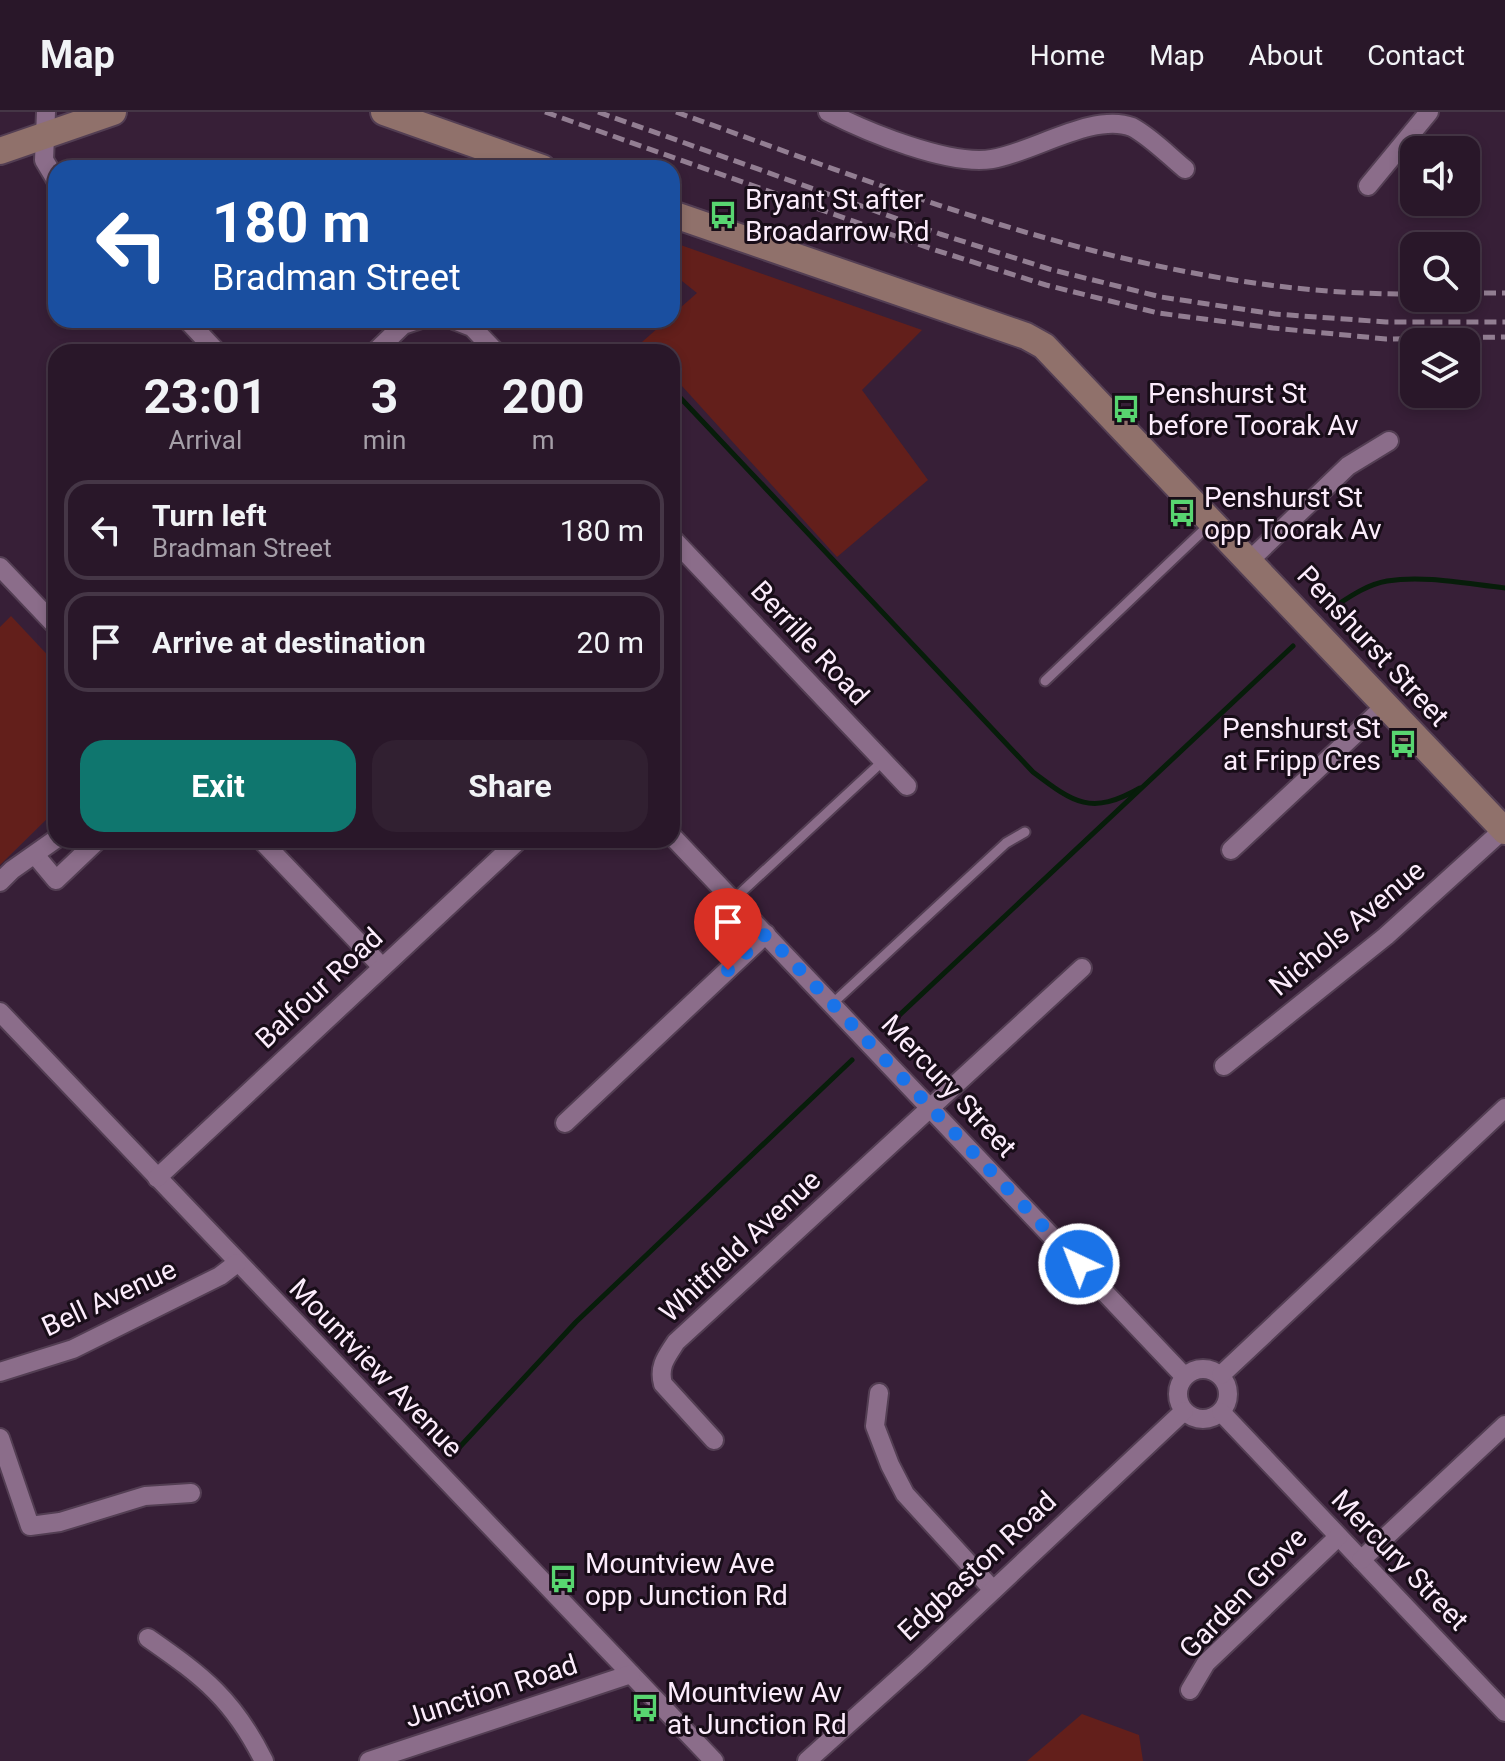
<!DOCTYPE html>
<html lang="en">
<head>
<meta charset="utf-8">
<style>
	:root { --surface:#291729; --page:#312031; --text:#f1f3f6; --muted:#a59fa8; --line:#453646; --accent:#0f766e }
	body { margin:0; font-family:Roboto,sans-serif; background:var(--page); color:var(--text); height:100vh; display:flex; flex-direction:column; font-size:30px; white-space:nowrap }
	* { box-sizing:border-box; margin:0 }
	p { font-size:26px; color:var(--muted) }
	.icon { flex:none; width:44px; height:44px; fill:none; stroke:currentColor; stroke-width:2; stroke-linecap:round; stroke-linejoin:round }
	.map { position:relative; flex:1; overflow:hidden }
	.drawer { position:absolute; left:48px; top:232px; width:632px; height:504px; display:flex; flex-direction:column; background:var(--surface); border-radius:24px; box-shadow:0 4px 12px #0003,0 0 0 2px var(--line) }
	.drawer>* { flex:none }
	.banner { position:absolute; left:48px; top:48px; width:632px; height:168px; border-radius:24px; box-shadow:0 4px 12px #0003,0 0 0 2px var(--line); background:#1a4fa0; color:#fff; overflow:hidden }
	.buttons { position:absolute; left:1400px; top:24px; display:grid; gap:16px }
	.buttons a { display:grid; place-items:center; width:80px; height:80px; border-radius:16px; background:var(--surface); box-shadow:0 4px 12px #0003,0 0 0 2px var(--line); font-size:40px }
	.pin { position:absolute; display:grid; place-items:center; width:68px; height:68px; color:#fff; margin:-82px -34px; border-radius:50% 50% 50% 0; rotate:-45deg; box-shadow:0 0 8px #0007 }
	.pin .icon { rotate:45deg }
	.me { position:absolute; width:88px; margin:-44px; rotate:317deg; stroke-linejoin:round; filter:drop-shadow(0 0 6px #0008) }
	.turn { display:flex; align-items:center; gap:28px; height:168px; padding:0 32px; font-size:36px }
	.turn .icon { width:104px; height:104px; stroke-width:2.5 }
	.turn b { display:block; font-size:56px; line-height:68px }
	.eta { display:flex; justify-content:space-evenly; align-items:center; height:136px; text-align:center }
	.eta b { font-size:48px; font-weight:700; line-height:56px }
	.button { display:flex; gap:16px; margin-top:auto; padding:16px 32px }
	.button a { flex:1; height:92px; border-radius:24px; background:var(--accent); color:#fff; font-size:32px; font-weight:700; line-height:92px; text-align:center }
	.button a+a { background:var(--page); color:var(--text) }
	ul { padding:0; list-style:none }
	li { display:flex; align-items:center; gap:24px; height:100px; margin:0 16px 12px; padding:0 16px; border:4px solid var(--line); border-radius:24px }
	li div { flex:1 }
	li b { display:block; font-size:30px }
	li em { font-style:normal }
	header { display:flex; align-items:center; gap:48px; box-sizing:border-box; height:112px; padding:0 40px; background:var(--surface); border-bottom:2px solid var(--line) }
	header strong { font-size:38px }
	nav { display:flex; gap:44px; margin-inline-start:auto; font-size:28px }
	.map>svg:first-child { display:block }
	.green { fill:#631f1b }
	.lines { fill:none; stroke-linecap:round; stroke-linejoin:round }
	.stream { stroke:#071d0a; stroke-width:5 }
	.lane-casing { stroke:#533e53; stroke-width:13 }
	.street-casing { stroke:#533e53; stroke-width:22 }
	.secondary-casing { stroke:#533e53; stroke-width:30 }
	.lane { stroke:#8b6d8a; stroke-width:9 }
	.street { stroke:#8b6d8a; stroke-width:18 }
	.secondary { stroke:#90716b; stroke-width:26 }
	.rail { stroke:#927e92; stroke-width:5; stroke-dasharray:12 6; stroke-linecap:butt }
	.route { stroke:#1a73e8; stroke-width:14; stroke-dasharray:0 25.2 }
	.labels { text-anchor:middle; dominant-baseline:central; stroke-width:6; stroke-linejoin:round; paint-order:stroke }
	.poi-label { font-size:28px; fill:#fcecfc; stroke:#180d18; text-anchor:start }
	.street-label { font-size:28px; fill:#fcecfc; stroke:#180d18 }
</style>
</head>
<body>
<header>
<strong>Map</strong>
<nav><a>Home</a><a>Map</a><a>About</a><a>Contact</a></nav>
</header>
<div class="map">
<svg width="1505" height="1649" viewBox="0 0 1505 1649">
	<rect width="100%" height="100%" fill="#371f37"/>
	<g class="green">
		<polygon points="672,130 922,218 862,278 928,368 837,445 672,263 672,240 651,240 642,230 667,208 672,208 672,203 697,181 672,161"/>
		<polygon points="11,504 56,552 56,698 0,753 0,515"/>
		<polygon points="1082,1602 1139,1623 1143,1649 1027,1649"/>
	</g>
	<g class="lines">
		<g class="stream">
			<path d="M672,277L1033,660C1074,691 1091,704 1140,676"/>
			<path d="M1337,493C1352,483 1369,472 1387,469C1425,463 1467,472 1505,476"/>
			<polyline points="891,911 1293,534"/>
			<polyline points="456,1339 576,1210 852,948"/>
		</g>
		<defs>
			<g id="lane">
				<polyline points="1045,569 1209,413"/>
				<polyline points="734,787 883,649"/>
				<polyline points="833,891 1006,731 1025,720"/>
			</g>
			<g id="street">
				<polyline points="46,0 44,48 56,68"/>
				<path d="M828,0C867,20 949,54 992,47C1032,41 1093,0 1132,15C1151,25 1169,44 1185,57"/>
				<polyline points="1368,74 1429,0"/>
				<polyline points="187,208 217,240"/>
				<polyline points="454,208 472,215 496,240"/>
				<polyline points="375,240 403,213 418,208"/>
				<polyline points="672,426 907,674"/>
				<polyline points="1249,449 1348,354 1389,329"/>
				<polyline points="0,455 56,514"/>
				<polyline points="672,724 1184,1264"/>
				<polyline points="261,728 382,855"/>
				<polyline points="1231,738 1385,594"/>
				<polyline points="36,744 56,768 98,728"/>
				<polyline points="0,770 12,758 56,727"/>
				<polyline points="0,900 714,1649"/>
				<polyline points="1224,954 1386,824 1504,717"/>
				<polyline points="565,1011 766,822"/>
				<polyline points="157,1066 519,728"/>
				<circle cx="1203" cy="1282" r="25"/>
				<polyline points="0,1260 73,1237 220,1164 237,1151"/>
				<polyline points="1221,1263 1505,996"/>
				<polyline points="879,1281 875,1314 890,1353 905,1382 993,1478"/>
				<polyline points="1221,1300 1505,1600"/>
				<polyline points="0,1326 30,1414 60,1410 145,1384 191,1381"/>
				<path d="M714,1328L663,1272C658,1254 667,1244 676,1230L1082,856"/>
				<polyline points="1361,1448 1505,1313"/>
				<path d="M148,1526C204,1565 233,1587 264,1649"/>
				<polyline points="1190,1578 1206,1551 1338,1425"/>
				<polyline points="369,1649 631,1562"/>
				<polyline points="807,1649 917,1550 1184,1299"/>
			</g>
			<g id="secondary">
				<polyline points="384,0 542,56"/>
				<polyline points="0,39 113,0"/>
				<polyline points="672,102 1026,224 1044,234 1505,719"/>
			</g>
		</defs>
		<use href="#lane" class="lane-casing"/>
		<use href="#street" class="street-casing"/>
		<use href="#secondary" class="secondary-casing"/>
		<use href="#lane" class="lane"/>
		<use href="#street" class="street"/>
		<use href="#secondary" class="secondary"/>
		<g class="rail">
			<polyline points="545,0 935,138 1046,173 1158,201 1273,216 1386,227 1505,225"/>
			<polyline points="598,0 940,122 1049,157 1161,185 1275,202 1386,210 1505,210"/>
			<path d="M676,0C913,85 1157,184 1414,182"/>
			<polyline points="1466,181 1505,181"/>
		</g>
	</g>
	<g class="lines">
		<polyline class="route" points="728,858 766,822 1079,1152"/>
	</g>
	<defs>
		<symbol id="bus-bare" viewBox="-9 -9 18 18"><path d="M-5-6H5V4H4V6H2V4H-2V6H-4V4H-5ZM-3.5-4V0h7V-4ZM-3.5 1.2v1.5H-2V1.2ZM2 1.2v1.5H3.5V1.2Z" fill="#58d570" stroke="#180d18" stroke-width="2.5" paint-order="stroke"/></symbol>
	</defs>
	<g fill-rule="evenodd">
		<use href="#bus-bare" x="703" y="83" width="40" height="40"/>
		<use href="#bus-bare" x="1106" y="277" width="40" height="40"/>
		<use href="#bus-bare" x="1162" y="381" width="40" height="40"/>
		<use href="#bus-bare" x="1383" y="612" width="40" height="40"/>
		<use href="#bus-bare" x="543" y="1447" width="40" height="40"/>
		<use href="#bus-bare" x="625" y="1576" width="40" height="40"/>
	</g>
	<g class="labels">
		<g class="poi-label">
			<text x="745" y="87">Bryant St after<tspan x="745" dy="32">Broadarrow Rd</tspan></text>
			<text x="1148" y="281">Penshurst St<tspan x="1148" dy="32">before Toorak Av</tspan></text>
			<text x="1204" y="385">Penshurst St<tspan x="1204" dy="32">opp Toorak Av</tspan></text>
			<text x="1381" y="616" text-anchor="end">Penshurst St<tspan x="1381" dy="32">at Fripp Cres</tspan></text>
			<text x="585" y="1451">Mountview Ave<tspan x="585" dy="32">opp Junction Rd</tspan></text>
			<text x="667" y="1580">Mountview Av<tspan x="667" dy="32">at Junction Rd</tspan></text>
		</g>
		<g class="street-label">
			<text transform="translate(810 531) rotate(47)">Berrille Road</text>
			<text transform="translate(1373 534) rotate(47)">Penshurst Street</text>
			<text transform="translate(1347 816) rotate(-40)">Nichols Avenue</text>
			<text transform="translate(319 876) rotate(-43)">Balfour Road</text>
			<text transform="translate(949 974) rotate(47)">Mercury Street</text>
			<text transform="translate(740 1134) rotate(-43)">Whitfield Avenue</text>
			<text transform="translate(109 1186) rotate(-25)">Bell Avenue</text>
			<text transform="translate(376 1256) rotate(46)">Mountview Avenue</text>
			<text transform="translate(1400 1448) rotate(46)">Mercury Street</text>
			<text transform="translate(977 1454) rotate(-43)">Edgbaston Road</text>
			<text transform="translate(1243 1481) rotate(-46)">Garden Grove</text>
			<text transform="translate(491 1579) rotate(-18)">Junction Road</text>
		</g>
	</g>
</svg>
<div class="buttons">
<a><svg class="icon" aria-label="sound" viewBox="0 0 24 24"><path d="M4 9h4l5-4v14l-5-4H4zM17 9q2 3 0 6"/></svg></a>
<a><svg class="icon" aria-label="search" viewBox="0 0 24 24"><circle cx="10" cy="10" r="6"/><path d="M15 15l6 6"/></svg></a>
<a><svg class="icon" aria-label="layers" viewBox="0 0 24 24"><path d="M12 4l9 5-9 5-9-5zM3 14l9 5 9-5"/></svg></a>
</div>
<div class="pin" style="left:728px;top:858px;background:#d93025"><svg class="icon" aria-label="arrive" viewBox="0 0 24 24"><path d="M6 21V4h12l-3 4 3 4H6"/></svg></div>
<svg class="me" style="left:1079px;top:1152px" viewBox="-20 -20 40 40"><circle r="17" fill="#1a73e8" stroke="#fff" stroke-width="3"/><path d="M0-11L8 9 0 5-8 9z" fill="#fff"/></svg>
<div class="banner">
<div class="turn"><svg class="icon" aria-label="left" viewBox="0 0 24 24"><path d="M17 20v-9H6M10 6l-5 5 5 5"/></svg><div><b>180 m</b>Bradman Street</div></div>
</div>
<section class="drawer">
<div class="eta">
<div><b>23:01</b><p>Arrival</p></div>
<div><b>3</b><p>min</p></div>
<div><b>200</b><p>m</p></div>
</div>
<ul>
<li><svg class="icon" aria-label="left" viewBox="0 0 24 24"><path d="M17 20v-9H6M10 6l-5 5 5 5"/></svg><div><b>Turn left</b><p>Bradman Street</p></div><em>180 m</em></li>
<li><svg class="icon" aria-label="arrive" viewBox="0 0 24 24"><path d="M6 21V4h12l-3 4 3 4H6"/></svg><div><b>Arrive at destination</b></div><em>20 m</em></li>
</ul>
<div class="button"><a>Exit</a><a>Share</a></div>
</section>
</div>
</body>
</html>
